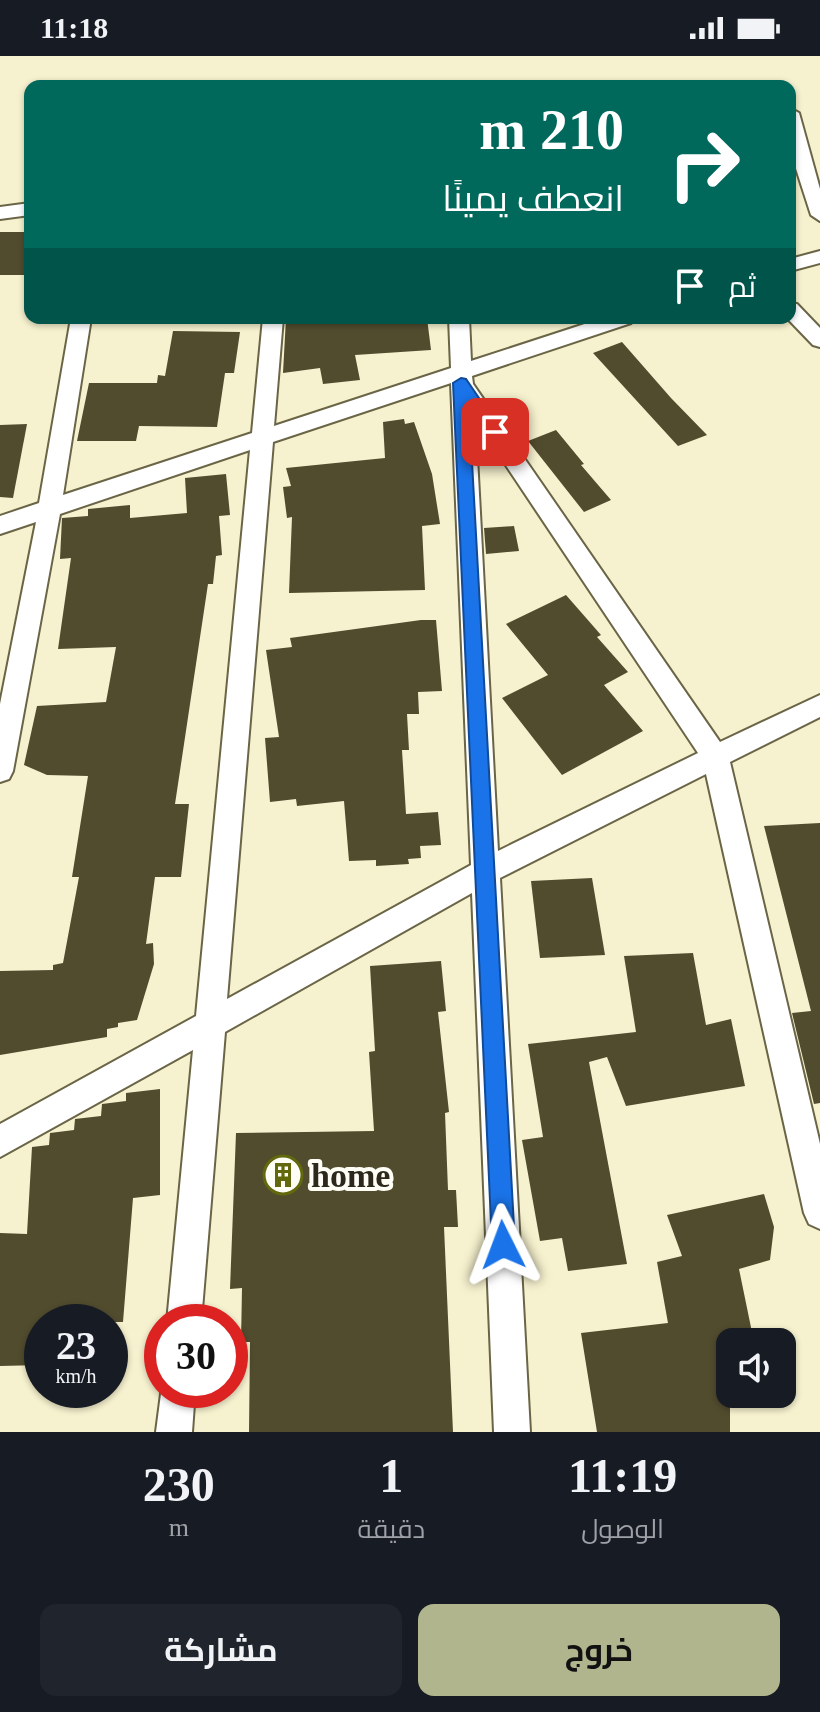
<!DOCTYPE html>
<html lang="ar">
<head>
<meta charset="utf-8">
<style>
	:root { --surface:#171b24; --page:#20242c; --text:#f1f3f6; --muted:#9ea1a6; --accent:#b0b58d }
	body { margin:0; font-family:"Times New Roman",Cairo,serif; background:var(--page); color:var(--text); direction:rtl; height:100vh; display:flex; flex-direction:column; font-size:30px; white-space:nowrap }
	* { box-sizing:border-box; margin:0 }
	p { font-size:26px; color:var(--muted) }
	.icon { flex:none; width:44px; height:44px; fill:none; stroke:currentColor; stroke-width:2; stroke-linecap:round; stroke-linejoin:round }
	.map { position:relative; height:1376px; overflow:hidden; direction:ltr }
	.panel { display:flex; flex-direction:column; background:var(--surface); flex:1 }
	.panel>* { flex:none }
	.top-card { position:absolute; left:24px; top:24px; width:772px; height:244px; border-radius:16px; box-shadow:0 2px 6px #0004; direction:rtl; background:#00695c; color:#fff; overflow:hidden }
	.fabs { position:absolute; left:716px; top:1272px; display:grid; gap:16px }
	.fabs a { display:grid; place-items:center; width:80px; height:80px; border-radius:16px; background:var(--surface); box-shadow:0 2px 6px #0004; font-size:40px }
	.speed { position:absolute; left:24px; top:1248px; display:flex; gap:16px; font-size:40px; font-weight:700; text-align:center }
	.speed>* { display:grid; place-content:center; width:104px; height:104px; border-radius:50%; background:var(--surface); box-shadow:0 2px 6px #0004; line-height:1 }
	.speed small { font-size:20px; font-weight:400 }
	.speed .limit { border:12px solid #d22; background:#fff; color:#111 }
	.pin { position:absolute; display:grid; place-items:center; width:68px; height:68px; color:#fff; margin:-34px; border-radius:16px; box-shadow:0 4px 12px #0006 }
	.me { position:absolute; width:88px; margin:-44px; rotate:357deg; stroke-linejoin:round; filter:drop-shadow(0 0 6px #0008) }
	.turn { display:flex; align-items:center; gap:28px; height:168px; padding:0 40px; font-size:36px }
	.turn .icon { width:104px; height:104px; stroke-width:2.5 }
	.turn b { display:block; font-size:56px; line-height:68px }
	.then { display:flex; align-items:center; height:76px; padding:0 40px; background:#0003; gap:16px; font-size:30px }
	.eta { display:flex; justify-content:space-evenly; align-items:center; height:136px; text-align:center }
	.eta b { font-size:48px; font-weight:700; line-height:56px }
	.button { display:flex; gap:16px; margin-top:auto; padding:16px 40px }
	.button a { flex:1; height:92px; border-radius:16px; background:var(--accent); color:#111; font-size:32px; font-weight:700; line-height:92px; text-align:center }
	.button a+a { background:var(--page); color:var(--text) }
	.status { display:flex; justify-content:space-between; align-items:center; height:56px; padding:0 40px; background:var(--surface); direction:ltr }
	.status svg { height:22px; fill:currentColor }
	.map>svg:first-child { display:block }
	.building { fill:#514c2e }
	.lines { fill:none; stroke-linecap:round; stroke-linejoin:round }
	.minor-casing { stroke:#6a6546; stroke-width:4 }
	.minor { fill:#fff; fill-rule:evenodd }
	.route { fill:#1a73e8; stroke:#114b97; stroke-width:2 }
	.labels { text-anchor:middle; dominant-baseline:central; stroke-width:8; stroke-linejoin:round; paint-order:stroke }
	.near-poi-label { font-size:34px; font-weight:bold; fill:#2c291c; stroke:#fefdf6; text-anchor:start }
</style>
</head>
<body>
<div class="status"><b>11:18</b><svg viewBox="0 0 49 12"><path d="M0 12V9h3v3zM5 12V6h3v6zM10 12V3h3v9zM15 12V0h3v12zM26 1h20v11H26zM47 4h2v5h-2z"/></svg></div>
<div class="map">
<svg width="820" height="1376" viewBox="0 0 820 1376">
	<rect width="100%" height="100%" fill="#f6f1ce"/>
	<g class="building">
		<rect x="0" y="176" width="30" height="43"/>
		<polygon points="286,262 427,262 431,294 355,299 360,324 323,328 320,312 283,317"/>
		<polygon points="173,275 240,276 234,317 225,317 217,371 139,370 136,385 77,385 89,327 157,327 158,319 165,320"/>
		<polygon points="622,286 671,342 707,379 678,390 593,297"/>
		<polygon points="404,363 405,368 414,366 432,418 440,468 422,470 425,534 289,537 292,461 287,462 283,431 291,430 286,412 385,402 383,366"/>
		<polygon points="27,368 13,442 0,441 0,369"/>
		<polygon points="556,374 584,408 581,409 611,444 584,456 528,385"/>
		<polygon points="226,418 230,459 219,460 222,499 216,500 213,528 208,528 175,748 189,748 181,821 155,821 146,888 153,887 154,908 137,964 118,967 118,971 107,973 107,981 0,999 0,915 53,914 53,909 63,907 79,821 72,821 88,720 47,719 24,709 37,650 106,646 116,591 58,593 71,502 60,503 62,462 88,460 88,453 130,449 130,462 187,457 185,422"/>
		<polygon points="514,470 519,495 486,498 484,472"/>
		<polygon points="566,539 601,579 597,581 628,616 604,629 643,675 562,719 502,642 548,619 506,568"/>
		<polygon points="421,564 436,564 442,635 418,636 419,658 407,658 409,694 402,694 406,758 438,756 441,789 420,790 421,802 408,803 409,808 376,810 376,804 349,805 344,745 297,750 296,743 270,746 265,682 279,681 266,594 292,591 290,582"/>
		<polygon points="820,767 820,1047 814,1048 792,957 811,955 764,770"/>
		<polygon points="592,822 605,899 540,902 531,825"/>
		<polygon points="693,897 706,969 731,963 745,1030 626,1050 607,1001 589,1006 627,1208 568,1215 562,1182 540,1185 522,1084 543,1081 528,988 636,976 624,900"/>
		<polygon points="441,905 446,955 438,956 449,1056 445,1057 448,1134 456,1134 458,1171 444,1171 453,1376 249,1376 250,1286 241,1286 242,1232 230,1233 236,1077 374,1075 369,996 375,995 370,910"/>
		<polygon points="160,1033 160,1139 133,1142 123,1266 42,1266 42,1309 0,1310 0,1177 27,1178 32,1091 49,1089 50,1077 74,1074 75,1063 101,1060 102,1048 126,1045 126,1037"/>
		<polygon points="764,1138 774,1171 770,1204 739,1213 754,1286 730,1286 730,1376 597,1376 581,1277 668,1267 657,1206 682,1200 667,1159"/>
	</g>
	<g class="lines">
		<defs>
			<g id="minor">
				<polygon points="790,52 799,57 820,133 820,165 811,159 790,94"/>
				<polygon points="30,147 30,159 0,163 0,151"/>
				<polygon points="820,195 820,207 790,215 790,203"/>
				<polygon points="790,247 797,248 820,272 820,291 813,289 787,262 790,262"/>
				<path d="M71,262H91L63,439L252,377L263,262H283L274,370L451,312L449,262H469L471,305L603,262H634L631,267L472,320L473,328L720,686L820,639V661L730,706L820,1088V1173L809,1168L804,1157L706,718L500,822L530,1376H494L472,837L225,976L201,1266H167L193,994L0,1101V1068L196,960L250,394L60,458L13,715L9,723L0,726V648L36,466L0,478V460L39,447ZM451,327L471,809L227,943L273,386ZM475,363L698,697L498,795Z"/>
				<polygon points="162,1330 162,1334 195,1334 192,1376 156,1376"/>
			</g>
		</defs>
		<use href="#minor" class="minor-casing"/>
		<use href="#minor" class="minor"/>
	</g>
	<polygon class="route" points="461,322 466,323 502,376 500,380 489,380 469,351 515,1189 512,1197 503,1201 495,1197 492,1189 453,327"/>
	<defs>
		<symbol id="building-ring" viewBox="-11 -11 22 22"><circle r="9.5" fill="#fefdf6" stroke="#61690c" stroke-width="1.5"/><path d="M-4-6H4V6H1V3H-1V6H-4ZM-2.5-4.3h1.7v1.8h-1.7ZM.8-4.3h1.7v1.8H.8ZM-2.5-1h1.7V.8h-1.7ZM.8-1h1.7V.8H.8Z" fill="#61690c"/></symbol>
	</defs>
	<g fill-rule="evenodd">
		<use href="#building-ring" x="261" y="1097" width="44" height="44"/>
	</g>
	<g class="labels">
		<g class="near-poi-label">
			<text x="311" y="1119">home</text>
		</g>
	</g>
</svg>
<div class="fabs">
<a><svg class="icon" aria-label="sound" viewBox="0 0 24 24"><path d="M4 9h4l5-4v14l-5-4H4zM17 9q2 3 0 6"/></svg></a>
</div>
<div class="speed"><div>23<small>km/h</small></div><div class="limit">30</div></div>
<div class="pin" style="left:495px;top:376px;background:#d93025"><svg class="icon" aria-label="arrive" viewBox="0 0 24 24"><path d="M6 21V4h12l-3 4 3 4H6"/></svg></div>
<svg class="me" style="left:503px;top:1189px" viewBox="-20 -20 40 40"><path d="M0-17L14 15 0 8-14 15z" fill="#1a73e8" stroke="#fff" stroke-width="4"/></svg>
<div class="top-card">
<div class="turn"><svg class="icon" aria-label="right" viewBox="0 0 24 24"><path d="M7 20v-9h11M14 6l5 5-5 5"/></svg><div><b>210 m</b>انعطف يمينًا</div></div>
<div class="then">ثم<svg class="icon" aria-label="arrive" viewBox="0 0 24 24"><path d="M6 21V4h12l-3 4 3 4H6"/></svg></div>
</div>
</div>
<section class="panel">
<div class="eta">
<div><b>11:19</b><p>الوصول</p></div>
<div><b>1</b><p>دقيقة</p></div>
<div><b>230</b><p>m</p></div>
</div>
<div class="button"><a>خروج</a><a>مشاركة</a></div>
</section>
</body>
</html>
